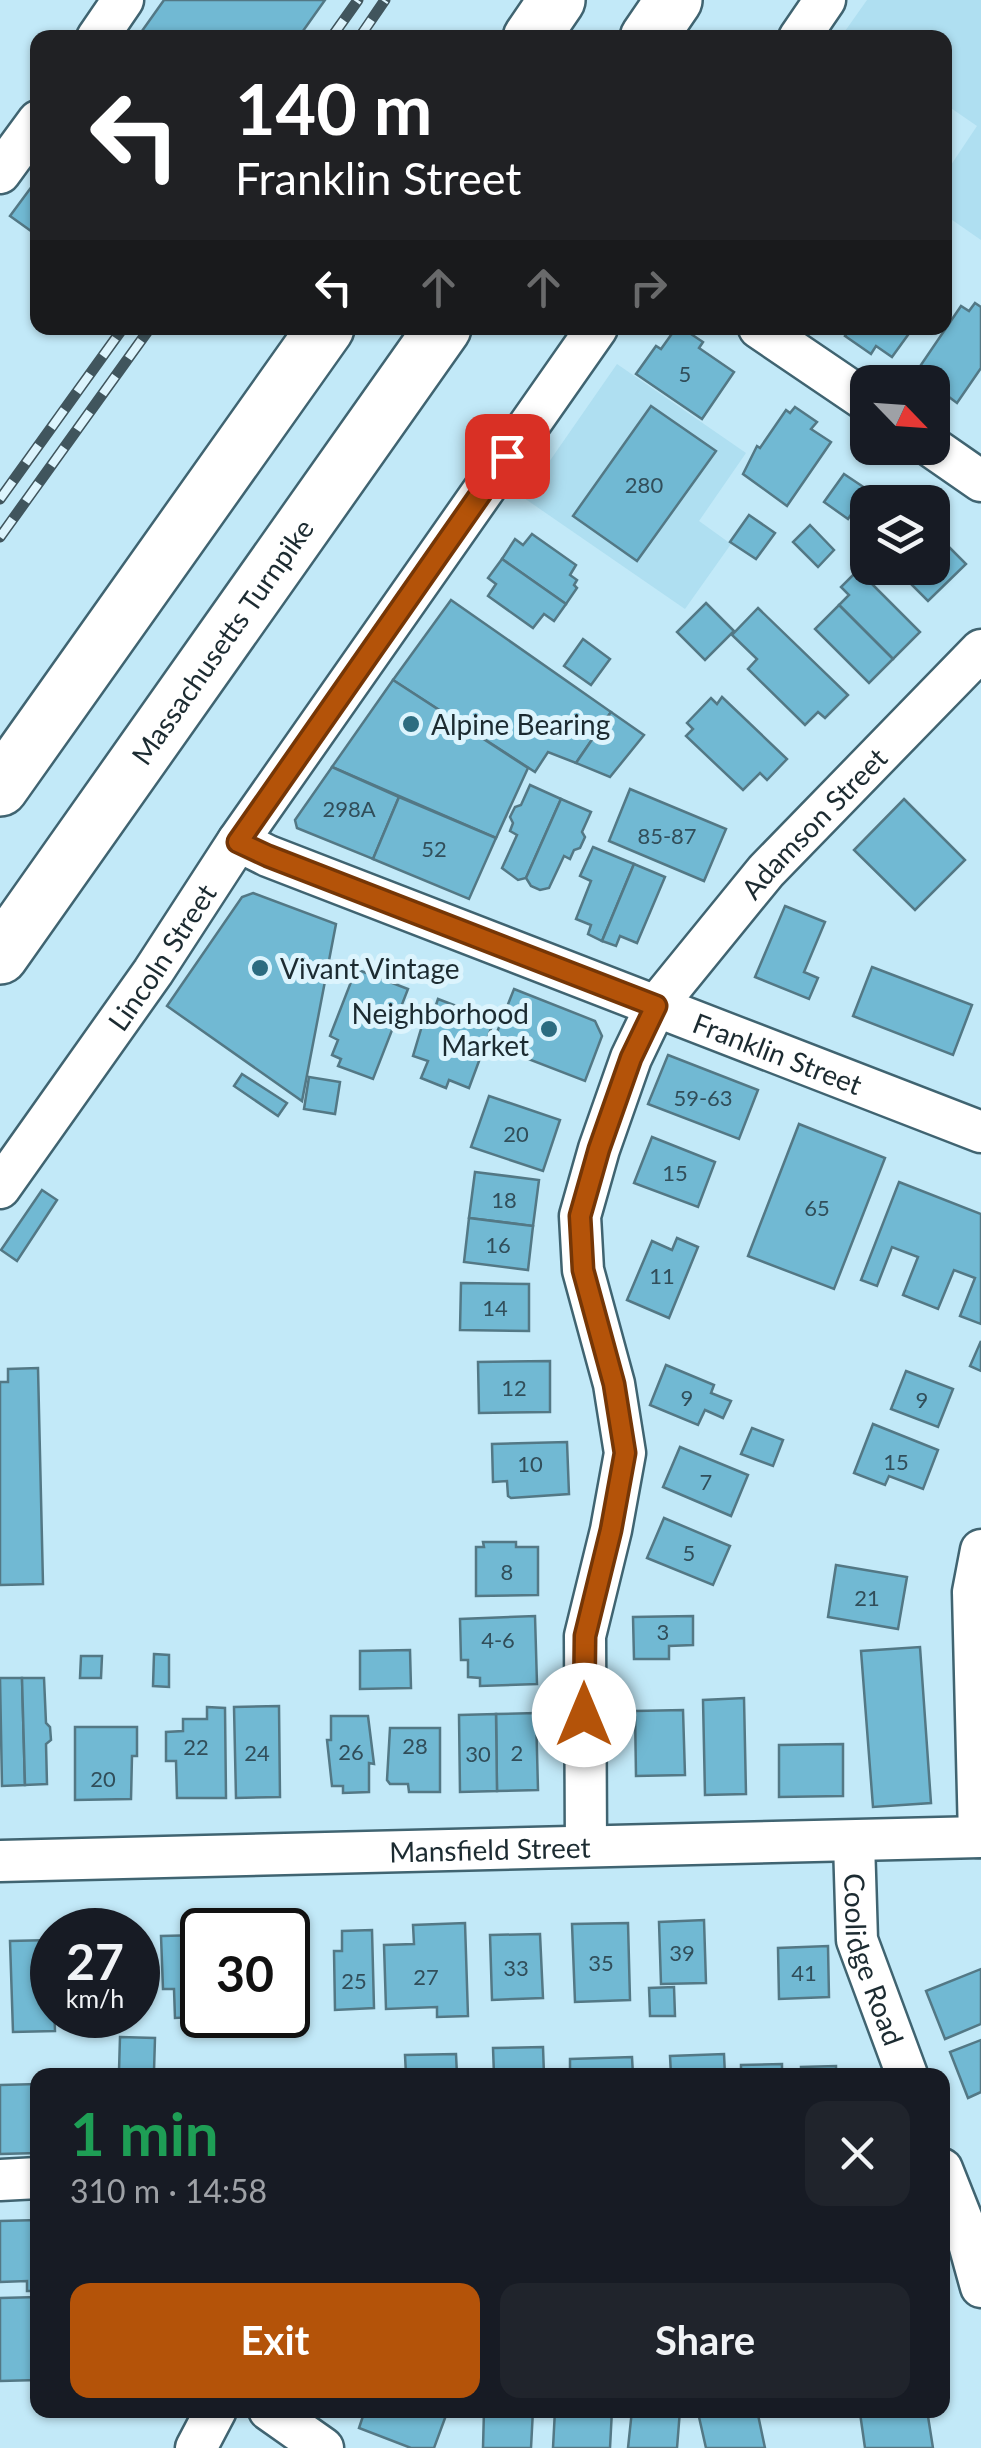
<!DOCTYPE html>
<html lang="en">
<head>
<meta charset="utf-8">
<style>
	:root { --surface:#171b24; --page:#20242c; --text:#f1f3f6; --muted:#9ea1a6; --accent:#b45309 }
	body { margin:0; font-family:Lato,sans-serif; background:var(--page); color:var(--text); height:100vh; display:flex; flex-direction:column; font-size:38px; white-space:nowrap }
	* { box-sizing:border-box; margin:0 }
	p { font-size:32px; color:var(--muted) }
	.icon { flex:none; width:55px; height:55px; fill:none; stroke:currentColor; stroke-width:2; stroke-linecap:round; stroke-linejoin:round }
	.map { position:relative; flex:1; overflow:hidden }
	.panel { position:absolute; left:30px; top:2068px; width:920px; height:350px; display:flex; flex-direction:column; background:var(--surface); border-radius:20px; box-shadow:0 2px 8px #0004 }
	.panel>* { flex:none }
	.banner { position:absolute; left:30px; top:30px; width:922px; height:305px; border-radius:20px; box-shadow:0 2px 8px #0004; background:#202124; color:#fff; overflow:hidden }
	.needle { width:65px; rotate:115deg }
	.controls { position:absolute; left:850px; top:365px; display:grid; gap:20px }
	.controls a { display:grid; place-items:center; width:100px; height:100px; border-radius:20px; background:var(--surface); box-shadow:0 2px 8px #0004; font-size:50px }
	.speed { position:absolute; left:30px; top:1908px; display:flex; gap:20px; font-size:50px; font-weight:700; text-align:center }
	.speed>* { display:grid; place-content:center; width:130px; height:130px; border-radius:50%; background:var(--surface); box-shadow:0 2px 8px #0004; line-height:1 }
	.speed small { font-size:25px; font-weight:400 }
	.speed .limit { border:5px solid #111; border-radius:15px; background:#fff; color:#111 }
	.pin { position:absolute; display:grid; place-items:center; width:85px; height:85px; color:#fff; margin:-42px; border-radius:20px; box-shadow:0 5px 15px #0006 }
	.me { position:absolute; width:110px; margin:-55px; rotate:0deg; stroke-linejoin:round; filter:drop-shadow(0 0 8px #0008) }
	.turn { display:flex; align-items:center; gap:35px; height:210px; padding:0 40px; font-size:45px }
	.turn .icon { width:130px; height:130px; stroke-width:2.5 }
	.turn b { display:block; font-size:70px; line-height:85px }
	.lanes { display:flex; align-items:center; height:95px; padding:0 40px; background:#0003; justify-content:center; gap:50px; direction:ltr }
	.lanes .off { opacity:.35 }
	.round { display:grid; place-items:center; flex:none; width:105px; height:105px; border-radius:20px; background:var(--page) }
	.overview { display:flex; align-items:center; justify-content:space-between; height:170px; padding:0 40px }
	h1 { font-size:60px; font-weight:700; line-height:75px; color:#1e9e55 }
	.action { display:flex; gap:20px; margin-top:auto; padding:20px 40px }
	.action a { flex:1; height:115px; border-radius:20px; background:var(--accent); color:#fff; font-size:40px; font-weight:700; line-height:115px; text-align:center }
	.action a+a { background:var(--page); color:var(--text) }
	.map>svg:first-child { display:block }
	.built { fill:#afdff1 }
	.building { fill:#71b9d3; stroke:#537885; stroke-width:2.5 }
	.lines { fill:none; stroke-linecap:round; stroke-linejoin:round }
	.minor-casing { stroke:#406471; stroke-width:45 }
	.highway-casing { stroke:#406471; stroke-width:60 }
	.minor { stroke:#fff; stroke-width:40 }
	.highway { stroke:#fff; stroke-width:55 }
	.rail-casing { stroke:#40555d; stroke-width:11 }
	.rail { stroke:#dcf4fd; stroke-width:8; stroke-dasharray:22; stroke-linecap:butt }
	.route-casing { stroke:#753606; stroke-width:25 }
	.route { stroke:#b45309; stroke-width:18 }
	.poi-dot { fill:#2c6c80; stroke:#dcf4fd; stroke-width:4 }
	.labels { text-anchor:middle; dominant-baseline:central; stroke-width:10; stroke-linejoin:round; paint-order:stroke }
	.number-label { font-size:22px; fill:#314e5a }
	.street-label { font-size:28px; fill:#1c2b31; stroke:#dcf4fd }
	.poi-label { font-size:28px; fill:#1c2b31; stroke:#dcf4fd; text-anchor:start }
</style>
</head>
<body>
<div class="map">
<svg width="981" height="2448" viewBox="0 0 981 2448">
	<rect width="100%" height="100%" fill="#c2e9f8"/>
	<g class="built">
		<polygon points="867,0 981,0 981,240 945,215 945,174 977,126 945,104 945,38 848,37 843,34"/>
		<polygon points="617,364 746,453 699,521 731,544 685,609 524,498"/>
	</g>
	<g class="building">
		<polygon points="164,0 325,0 298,38 137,38"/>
		<polygon points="38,178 38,236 10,216"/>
		<polygon points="975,303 981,307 981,368 957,403 941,391 935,399 932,397 932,382 910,381 961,306 969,311"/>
		<polygon points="676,328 682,328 703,342 699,348 734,372 702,419 636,374 656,346 661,349"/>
		<polygon points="851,328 913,328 892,357 876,346 871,354 845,336"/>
		<polygon points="651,406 716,451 637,561 573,516"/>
		<polygon points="795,407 817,422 811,429 831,442 787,506 743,474 757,446 760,448 786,410 790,413"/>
		<polygon points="844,474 868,490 848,519 824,502"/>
		<polygon points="749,515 775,533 756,559 730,542"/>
		<polygon points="810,525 834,550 818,567 793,542"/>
		<polygon points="932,530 966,564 928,601 895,568 932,568"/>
		<polygon points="532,534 576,565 570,575 577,580 574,585 577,588 566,604 502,559 515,539 523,545"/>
		<polygon points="502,559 566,604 554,621 544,614 533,628 488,596 496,584 488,578"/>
		<polygon points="858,570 920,632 893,659 839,605 849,595 841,587"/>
		<polygon points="451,600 611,712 576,763 548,752 535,772 393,680"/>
		<polygon points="706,603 734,631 705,660 677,632"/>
		<polygon points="839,605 893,659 869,683 815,629"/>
		<polygon points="758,608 848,695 825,718 818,712 805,725 748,669 757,659 732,635"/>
		<polygon points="583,639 610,659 591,685 564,666"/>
		<polygon points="393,680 528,768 496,838 332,767"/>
		<polygon points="722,697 787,759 767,780 760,773 743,790 686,736 693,729 687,723 711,698 717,704"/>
		<polygon points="611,712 644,735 610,777 576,763"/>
		<polygon points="332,767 399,797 373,859 297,828 295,820"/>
		<polygon points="530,785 561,799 526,878 518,880 502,868 517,835 510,831 513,823 510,817 515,807 521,805"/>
		<polygon points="630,789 726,829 704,881 609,841"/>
		<polygon points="399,797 496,838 469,899 373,859"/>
		<polygon points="561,799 591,812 582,832 585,837 580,848 574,850 570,859 564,856 549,888 540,890 531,886 526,878"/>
		<polygon points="904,799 965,860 915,910 854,850"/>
		<polygon points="593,847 634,864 602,941 588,934 591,925 576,919 591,881 580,876"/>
		<polygon points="634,864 665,877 637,943 620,936 616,946 602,941"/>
		<polygon points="253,893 336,924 302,1101 167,1006 242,897"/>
		<polygon points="785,906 825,922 804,972 818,978 809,999 755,977"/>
		<polygon points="872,967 972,1005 953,1055 853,1016"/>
		<polygon points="356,969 408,989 373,1079 338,1066 341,1059 332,1055 338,1040 330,1036"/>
		<polygon points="514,989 595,1021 602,1036 585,1081 492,1045"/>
		<polygon points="438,999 488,1018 486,1024 492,1026 469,1088 449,1080 446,1088 421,1078 428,1061 413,1056 427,1009 434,1011"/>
		<polygon points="668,1055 758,1090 739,1139 648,1104"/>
		<polygon points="242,1074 287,1103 278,1116 234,1086"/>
		<polygon points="309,1077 340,1082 335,1114 304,1109"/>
		<polygon points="489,1096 560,1120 543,1171 471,1147"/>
		<polygon points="799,1124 885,1158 834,1289 748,1256"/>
		<polygon points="652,1137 715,1162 698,1207 634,1183"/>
		<polygon points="475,1172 539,1180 533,1226 469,1218"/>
		<polygon points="899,1182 981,1214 981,1324 960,1316 975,1278 954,1270 938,1309 903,1295 918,1257 892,1247 877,1286 861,1280"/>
		<polygon points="42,1190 57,1200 17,1261 1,1250"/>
		<polygon points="469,1218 533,1226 528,1270 464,1262"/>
		<polygon points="677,1238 698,1247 669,1318 627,1300 652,1241 672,1250"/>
		<polygon points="461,1283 529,1284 529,1331 460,1330"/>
		<polygon points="981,1341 981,1371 970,1366"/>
		<polygon points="550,1361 550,1412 479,1413 478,1362"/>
		<polygon points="666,1365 714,1385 711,1393 731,1401 723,1418 705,1410 698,1425 650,1405"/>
		<polygon points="38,1368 43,1584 0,1585 0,1382 8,1382 8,1369"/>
		<polygon points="906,1371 953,1389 938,1427 891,1409"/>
		<polygon points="873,1424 938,1450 923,1489 889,1476 885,1485 854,1473"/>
		<polygon points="752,1428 783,1440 773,1466 741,1454"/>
		<polygon points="567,1442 569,1494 511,1498 508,1496 507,1481 493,1482 492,1444"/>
		<polygon points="680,1447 748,1475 731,1516 663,1487"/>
		<polygon points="664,1518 730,1546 713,1585 647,1558"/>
		<polygon points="483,1542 516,1542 516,1547 538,1547 538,1595 476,1596 476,1547 484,1547"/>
		<polygon points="836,1565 907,1577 898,1629 828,1617"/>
		<polygon points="535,1616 537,1684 480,1686 480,1678 468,1677 468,1660 461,1660 460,1619"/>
		<polygon points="693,1616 693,1645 669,1646 669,1659 634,1659 633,1617"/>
		<polygon points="920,1647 931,1803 873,1807 861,1651"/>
		<polygon points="410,1650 411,1688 360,1689 360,1651"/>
		<polygon points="154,1654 169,1655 169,1687 153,1686"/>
		<polygon points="81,1656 102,1656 101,1678 80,1678"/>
		<polygon points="0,1678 22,1678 25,1785 2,1786"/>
		<polygon points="22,1678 44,1678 46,1723 50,1727 51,1740 46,1744 47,1784 25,1785"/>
		<polygon points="744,1698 746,1794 705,1795 703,1700"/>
		<polygon points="279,1706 280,1797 236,1798 234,1707"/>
		<polygon points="207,1707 225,1708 226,1798 177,1798 176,1761 166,1761 166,1732 183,1731 183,1719 207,1719"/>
		<polygon points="683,1710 685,1775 636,1776 635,1711"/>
		<polygon points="536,1713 538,1790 497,1791 496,1714"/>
		<polygon points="496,1714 497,1791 460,1792 459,1715"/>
		<polygon points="331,1716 368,1716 374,1764 369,1763 369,1792 343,1793 343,1786 332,1786 327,1740 331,1740"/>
		<polygon points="75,1727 137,1727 137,1756 132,1756 131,1799 75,1800"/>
		<polygon points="390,1728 440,1728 440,1792 409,1792 408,1784 390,1784 387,1780"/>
		<polygon points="843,1744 843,1796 779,1797 779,1745"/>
		<polygon points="704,1920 706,1983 661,1984 659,1922"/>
		<polygon points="465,1923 468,2016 437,2017 437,2007 386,2009 384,1945 414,1944 413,1925"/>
		<polygon points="628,1923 630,2000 575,2002 572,1924"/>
		<polygon points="372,1930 374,2008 335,2010 334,1951 342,1951 342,1931"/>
		<polygon points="293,1932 295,2008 288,2008 288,1933"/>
		<polygon points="540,1934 543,1998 492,2000 490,1935"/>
		<polygon points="202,1935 202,2015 215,2016 175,2018 174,1989 163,1989 161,1936"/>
		<polygon points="52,1940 55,2031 13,2032 10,1941"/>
		<polygon points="828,1946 829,1997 779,1999 778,1948"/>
		<polygon points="981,1969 981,2024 945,2039 926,1991"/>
		<polygon points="674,1987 675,2016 650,2016 649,1988"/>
		<polygon points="120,2037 155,2038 154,2071 119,2071"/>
		<polygon points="981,2040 981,2092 968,2098 950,2052"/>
		<polygon points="543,2047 544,2075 494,2075 493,2048"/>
		<polygon points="456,2054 457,2075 406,2075 405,2055"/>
		<polygon points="724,2054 725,2075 671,2075 670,2056"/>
		<polygon points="632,2057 633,2075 570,2075 570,2059"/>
		<polygon points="782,2064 782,2075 741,2075 741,2065"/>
		<polygon points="836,2066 836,2075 801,2075 801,2067"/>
		<polygon points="38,2084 38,2153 0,2154 0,2085"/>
		<polygon points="38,2220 38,2291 27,2291 27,2281 0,2282 0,2221"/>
		<polygon points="38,2297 38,2380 0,2381 0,2298"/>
		<polygon points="365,2410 448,2410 434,2448 411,2448 359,2428"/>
		<polygon points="484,2410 533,2410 531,2448 483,2448"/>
		<polygon points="555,2410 612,2410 610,2448 553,2448"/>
		<polygon points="632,2410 680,2410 677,2448 628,2448"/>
		<polygon points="733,2410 757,2410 765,2448 706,2448 699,2417"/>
		<polygon points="881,2410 927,2410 933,2448 865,2448 860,2413"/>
	</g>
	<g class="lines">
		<defs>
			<g id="minor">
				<polyline points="97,38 123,0"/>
				<polyline points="799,38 825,0"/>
				<polyline points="0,173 38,121"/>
				<polyline points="759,328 868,402"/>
				<polyline points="932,447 981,481"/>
				<path id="s1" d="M238,841L268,856L981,1132"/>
				<path id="s2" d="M0,1188L153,972L238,841L597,328"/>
				<polyline points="979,1837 973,1592 981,1550"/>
				<path id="s3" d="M854,1842L857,1940L907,2075"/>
				<path id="s4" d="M586,1846L585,1636L611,1530L625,1453L614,1384L583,1270L580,1216L599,1149L631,1058L656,1006L766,871L981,650"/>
				<path id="s5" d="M0,1861L981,1837"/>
				<polyline points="942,2169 963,2222 981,2287"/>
				<polyline points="0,2180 38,2178"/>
				<polyline points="269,2410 323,2448"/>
				<polyline points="196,2448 216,2410"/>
			</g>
			<g id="highway">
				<polyline points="531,38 557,0"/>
				<polyline points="648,38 674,0"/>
				<polyline points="0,788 326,328"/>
				<path id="s6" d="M0,956L443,328"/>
			</g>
		</defs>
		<use href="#minor" class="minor-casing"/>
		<use href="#highway" class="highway-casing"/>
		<use href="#minor" class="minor"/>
		<use href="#highway" class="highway"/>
		<defs>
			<g id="rail">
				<polyline points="331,38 358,0"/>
				<polyline points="359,38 385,0"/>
				<polyline points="0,499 123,328"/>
				<polyline points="0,537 150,328"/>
			</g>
		</defs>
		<use href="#rail" class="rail-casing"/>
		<use href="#rail" class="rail"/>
	</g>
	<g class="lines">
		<defs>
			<polyline id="route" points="507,456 238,842 268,856 656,1006 631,1058 599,1149 580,1216 583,1270 614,1384 625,1453 611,1530 585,1636 584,1715"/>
		</defs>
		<use href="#route" class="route-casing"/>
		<use href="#route" class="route"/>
	</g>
	<g class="poi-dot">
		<circle cx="411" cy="724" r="10"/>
		<circle cx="260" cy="968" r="10"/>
		<circle cx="549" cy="1029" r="10"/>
	</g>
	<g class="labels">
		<g class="number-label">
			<text x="685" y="373">5</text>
			<text x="644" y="484">280</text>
			<text x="349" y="808">298A</text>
			<text x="667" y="835">85-87</text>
			<text x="434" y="848">52</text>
			<text x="703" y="1097">59-63</text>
			<text x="516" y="1133">20</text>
			<text x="675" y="1172">15</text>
			<text x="504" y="1199">18</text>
			<text x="817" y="1207">65</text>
			<text x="498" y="1244">16</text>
			<text x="662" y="1275">11</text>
			<text x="495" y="1307">14</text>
			<text x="514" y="1387">12</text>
			<text x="687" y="1397">9</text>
			<text x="922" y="1399">9</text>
			<text x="896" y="1461">15</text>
			<text x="530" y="1463">10</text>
			<text x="706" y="1481">7</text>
			<text x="689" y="1552">5</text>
			<text x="507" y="1571">8</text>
			<text x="867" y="1597">21</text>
			<text x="663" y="1631">3</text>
			<text x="498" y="1639">4-6</text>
			<text x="415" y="1745">28</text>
			<text x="196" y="1746">22</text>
			<text x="351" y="1751">26</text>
			<text x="257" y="1752">24</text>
			<text x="517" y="1752">2</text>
			<text x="478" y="1753">30</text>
			<text x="103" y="1778">20</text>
			<text x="682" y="1952">39</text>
			<text x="601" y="1962">35</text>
			<text x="516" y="1967">33</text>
			<text x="804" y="1972">41</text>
			<text x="426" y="1976">27</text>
			<text x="354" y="1980">25</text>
		</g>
		<g class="street-label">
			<text stroke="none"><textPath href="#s6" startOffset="385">Massachusetts Turnpike</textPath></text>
			<text stroke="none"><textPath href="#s4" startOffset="1105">Adamson Street</textPath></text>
			<text stroke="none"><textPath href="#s2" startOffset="282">Lincoln Street</textPath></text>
			<text stroke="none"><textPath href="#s1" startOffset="580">Franklin Street</textPath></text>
			<text stroke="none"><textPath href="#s5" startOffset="490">Mansfield Street</textPath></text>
			<text stroke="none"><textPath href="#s3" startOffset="120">Coolidge Road</textPath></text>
		</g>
		<g class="poi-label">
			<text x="431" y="724">Alpine Bearing</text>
			<text x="280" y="968">Vivant Vintage</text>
			<text x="529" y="1013" text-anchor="end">Neighborhood<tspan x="529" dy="32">Market</tspan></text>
		</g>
	</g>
</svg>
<div class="controls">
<a><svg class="needle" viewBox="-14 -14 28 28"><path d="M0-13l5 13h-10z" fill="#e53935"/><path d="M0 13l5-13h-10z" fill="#9ea1a6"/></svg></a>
<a><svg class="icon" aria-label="layers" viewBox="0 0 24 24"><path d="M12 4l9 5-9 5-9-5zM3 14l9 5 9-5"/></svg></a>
</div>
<div class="speed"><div>27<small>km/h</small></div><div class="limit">30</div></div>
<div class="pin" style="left:507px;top:456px;background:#d93025"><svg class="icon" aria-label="arrive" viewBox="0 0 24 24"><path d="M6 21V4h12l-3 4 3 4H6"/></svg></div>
<svg class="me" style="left:584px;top:1715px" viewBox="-20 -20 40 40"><circle r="19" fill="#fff"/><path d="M0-13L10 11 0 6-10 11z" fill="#b45309"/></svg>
<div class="banner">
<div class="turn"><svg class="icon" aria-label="left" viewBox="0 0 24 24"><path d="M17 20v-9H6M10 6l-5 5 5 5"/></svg><div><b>140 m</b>Franklin Street</div></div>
<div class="lanes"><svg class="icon" aria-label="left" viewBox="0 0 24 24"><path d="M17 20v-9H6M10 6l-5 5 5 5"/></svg><svg class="icon off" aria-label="ahead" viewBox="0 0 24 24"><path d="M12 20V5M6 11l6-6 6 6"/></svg><svg class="icon off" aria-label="ahead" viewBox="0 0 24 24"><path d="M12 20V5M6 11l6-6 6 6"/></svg><svg class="icon off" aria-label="right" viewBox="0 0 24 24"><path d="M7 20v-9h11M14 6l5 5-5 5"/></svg></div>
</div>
<section class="panel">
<div class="overview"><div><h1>1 min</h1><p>310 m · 14:58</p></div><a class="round"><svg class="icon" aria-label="close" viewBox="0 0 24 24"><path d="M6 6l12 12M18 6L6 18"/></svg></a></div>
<div class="action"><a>Exit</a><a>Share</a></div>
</section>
</div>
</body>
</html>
